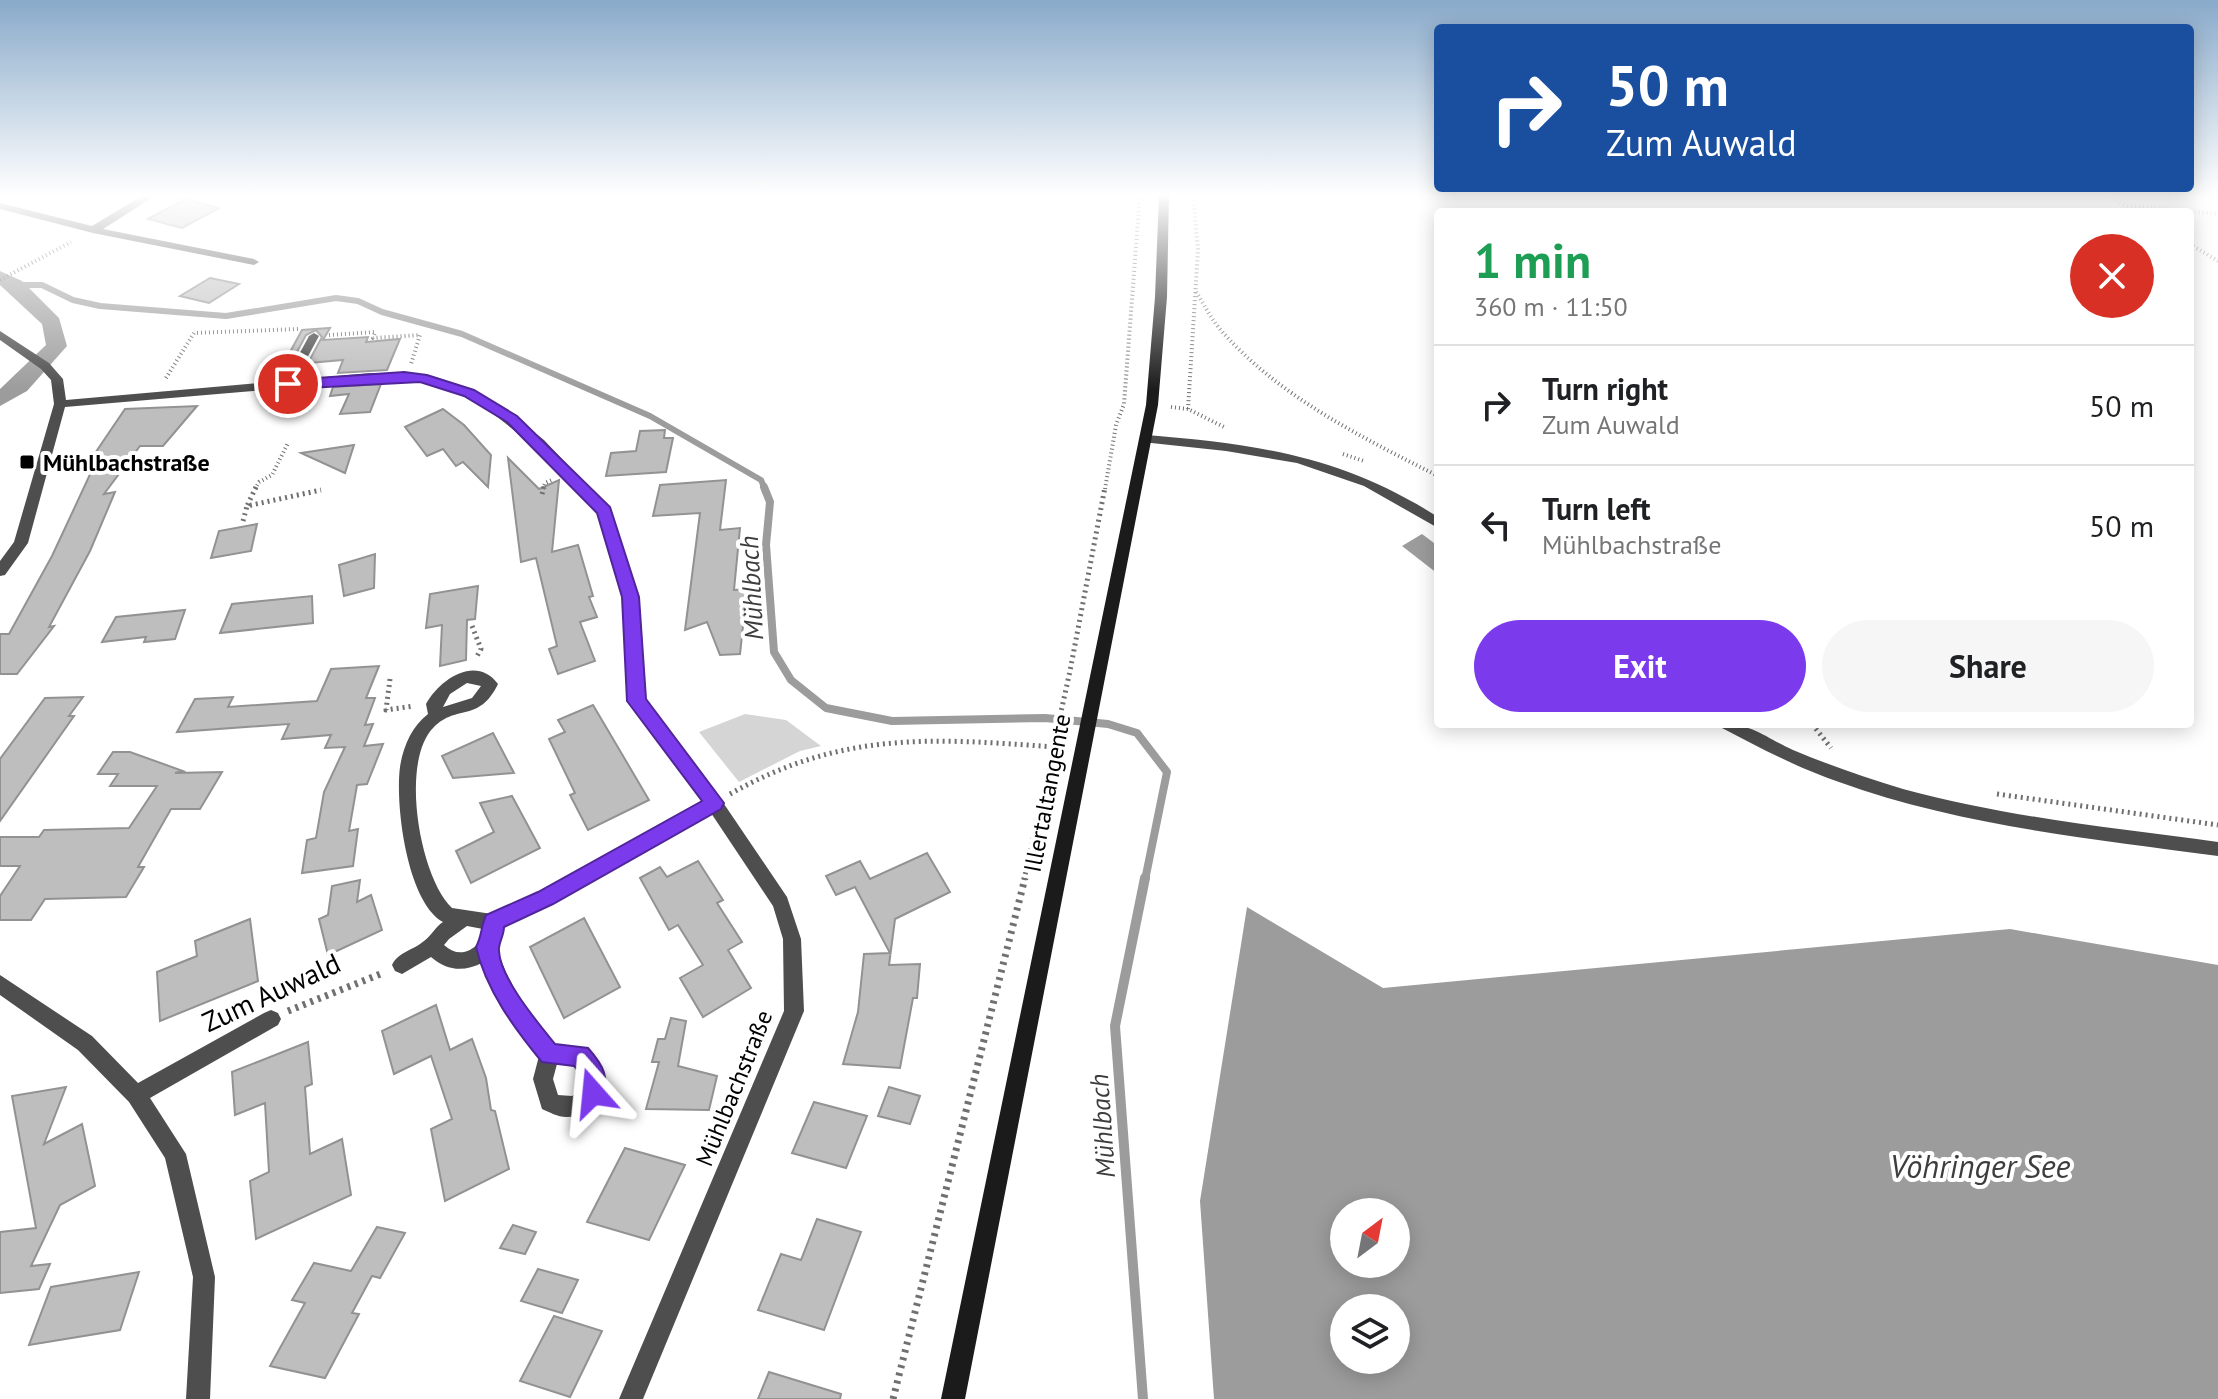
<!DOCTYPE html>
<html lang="en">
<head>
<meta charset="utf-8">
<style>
	:root { --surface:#fff; --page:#f6f6f6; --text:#202124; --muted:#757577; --line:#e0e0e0; --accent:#7c3aed }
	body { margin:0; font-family:"PT Sans",sans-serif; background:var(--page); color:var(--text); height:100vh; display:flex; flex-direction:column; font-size:30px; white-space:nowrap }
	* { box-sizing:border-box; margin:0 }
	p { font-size:26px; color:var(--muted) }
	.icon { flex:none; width:44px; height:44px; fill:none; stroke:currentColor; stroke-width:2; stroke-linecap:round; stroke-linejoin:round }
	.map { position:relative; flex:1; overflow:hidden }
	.side { position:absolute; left:1434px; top:208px; width:760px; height:520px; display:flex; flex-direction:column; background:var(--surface); border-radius:8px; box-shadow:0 4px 20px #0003 }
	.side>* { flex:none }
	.hud { position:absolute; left:1434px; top:24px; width:760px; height:168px; border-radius:8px; box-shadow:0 4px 20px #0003; background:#1a4fa0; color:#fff; overflow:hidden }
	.needle { width:52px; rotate:32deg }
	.tools { position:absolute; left:1330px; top:1198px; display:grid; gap:16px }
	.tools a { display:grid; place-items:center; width:80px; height:80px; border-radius:50%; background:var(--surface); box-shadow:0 4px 20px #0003; font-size:40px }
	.pin { position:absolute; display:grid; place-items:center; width:68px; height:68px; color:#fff; margin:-34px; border:4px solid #fff; border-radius:50%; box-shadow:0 2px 8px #0007 }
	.me { position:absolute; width:88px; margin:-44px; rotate:342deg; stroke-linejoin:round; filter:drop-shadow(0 0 6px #0008) }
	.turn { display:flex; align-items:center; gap:28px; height:168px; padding:0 40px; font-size:36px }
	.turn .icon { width:104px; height:104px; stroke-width:2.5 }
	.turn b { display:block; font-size:56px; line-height:68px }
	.round { display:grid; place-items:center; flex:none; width:84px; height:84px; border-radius:42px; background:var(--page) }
	.summary { display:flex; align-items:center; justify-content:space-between; height:136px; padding:0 40px }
	h1 { font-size:48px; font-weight:800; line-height:60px; color:#1e9e55 }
	.button { display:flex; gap:16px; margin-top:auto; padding:16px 40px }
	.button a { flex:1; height:92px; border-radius:48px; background:var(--accent); color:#fff; font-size:32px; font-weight:800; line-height:92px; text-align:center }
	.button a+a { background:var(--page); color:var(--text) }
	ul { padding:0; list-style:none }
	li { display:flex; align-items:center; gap:24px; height:120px; padding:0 40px; border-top:2px solid var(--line) }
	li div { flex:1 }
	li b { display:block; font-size:30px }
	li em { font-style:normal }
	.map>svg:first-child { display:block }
	.green { fill:#d5d5d5 }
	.water { fill:#9c9c9c; fill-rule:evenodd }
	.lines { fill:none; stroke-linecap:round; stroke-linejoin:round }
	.stream-far2 { stroke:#9c9c9c; stroke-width:6 }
	.stream-far1 { stroke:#9c9c9c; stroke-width:8 }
	.stream { stroke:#9c9c9c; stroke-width:10 }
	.canal { fill:#9c9c9c; fill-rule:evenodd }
	.building { fill:#bebebe; stroke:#929292; stroke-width:2 }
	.path-far2 { stroke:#707070; stroke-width:4; stroke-dasharray:1 3; stroke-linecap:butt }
	.path-far1 { stroke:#707070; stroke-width:5; stroke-dasharray:2 4; stroke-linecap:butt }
	.path { stroke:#707070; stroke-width:7; stroke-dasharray:3 5; stroke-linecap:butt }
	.lane { fill:#4e4e4e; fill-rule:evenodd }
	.street { fill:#4e4e4e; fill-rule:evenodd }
	.secondary { fill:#1b1b1b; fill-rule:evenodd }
	.route { fill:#7c3aed; stroke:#51269a; stroke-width:2 }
	.poi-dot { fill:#000; stroke:#fff; stroke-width:3 }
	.labels { text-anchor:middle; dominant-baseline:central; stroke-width:8; stroke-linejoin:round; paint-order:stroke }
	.poi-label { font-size:24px; font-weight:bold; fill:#000; stroke:#fff; text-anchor:start }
	.street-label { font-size:24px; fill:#000; stroke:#fff }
	.water-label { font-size:26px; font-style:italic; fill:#3d3d3d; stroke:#fff }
	.near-street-label { font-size:28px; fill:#000; stroke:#fff }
	.near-water-label { font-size:32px; font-style:italic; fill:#3d3d3d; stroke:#fff }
</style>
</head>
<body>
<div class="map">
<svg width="2218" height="1399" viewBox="0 0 2218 1399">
	<rect width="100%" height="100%" fill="#fff"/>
	<polygon class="green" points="745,714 786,720 821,746 800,751 739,782 699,732"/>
	<g class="water">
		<polygon points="1422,534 1438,546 1438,574 1402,546"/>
		<path d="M1247,907L1383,988L2010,929L2218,965V1399H1214L1200,1201ZM1344,1212H1396V1264H1344ZM1344,1308H1396V1360H1344Z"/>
	</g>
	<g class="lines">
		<polyline class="stream-far2" points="15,285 42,285 73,300 100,306 226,316 336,298 358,301 382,312 462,334 650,416 761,480 765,489"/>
		<polyline class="stream-far1" points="764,487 770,502 766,545 774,652 791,680 826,708 892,721 1045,718 1108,724 1137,733 1167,772 1145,880"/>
		<polyline class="stream" points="1143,1399 1115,1026 1145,878"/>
		<polygon class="canal" points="0,271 22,281 59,318 67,346 27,391 0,406 0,389 46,345 42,324 0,285"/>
	</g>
	<g class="building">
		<polygon points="185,199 219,208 182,228 148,219"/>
		<polygon points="210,278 239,284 209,303 180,296"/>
		<polygon points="330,328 323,340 368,337 366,342 400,339 387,370 338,373 343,360 308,363 322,337 316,330 306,335 290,365 283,365 302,330"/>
		<polygon points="381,384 370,412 340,414 349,394 330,396 333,387"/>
		<polygon points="197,406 163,446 140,446 104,494 115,492 90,551 49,627 54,626 17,674 0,674 0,634 9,634 52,556 93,468 85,468 125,409"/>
		<polygon points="443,409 464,425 491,455 488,487 463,462 456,466 443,449 427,456 405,427"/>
		<polygon points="665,430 664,438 673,438 666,472 606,476 611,453 636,451 640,431"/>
		<polygon points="354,445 345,473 301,453"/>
		<polygon points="508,458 539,489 559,480 552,552 578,545 593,596 589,597 597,617 580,622 595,661 558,674 549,649 557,646 536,558 521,562"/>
		<polygon points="726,480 720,530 740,528 734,590 747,589 740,654 720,655 707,622 685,630 700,513 653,516 660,485"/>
		<polygon points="257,524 251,551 211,558 219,531"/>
		<polygon points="375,554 374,588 344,596 339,565"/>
		<polygon points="478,586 475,619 467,620 466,660 440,666 442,625 426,628 430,594"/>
		<polygon points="312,596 313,623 220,633 232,604"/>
		<polygon points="185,610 175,639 144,642 146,637 102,642 116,617"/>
		<polygon points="379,666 366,698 375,698 365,725 373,724 364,746 383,744 367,784 357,785 349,831 358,829 353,866 302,873 307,840 316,838 324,792 345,747 325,748 331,735 282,739 289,724 177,732 195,699 233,697 228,707 317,701 331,669"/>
		<polygon points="83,697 69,716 74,716 0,821 0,759 45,698"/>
		<polygon points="593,705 649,800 588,830 570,795 575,793 549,739 565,732 558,720"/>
		<polygon points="493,733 514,773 453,778 442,756"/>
		<polygon points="113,752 130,752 183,771 175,773 222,772 200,809 171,809 138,867 144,867 126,897 45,899 31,920 0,920 0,896 20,866 0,866 0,837 39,837 44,830 129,828 157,786 110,786 118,774 98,774"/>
		<polygon points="512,796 540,848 471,883 456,851 494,832 480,803"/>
		<polygon points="927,853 950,892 895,919 889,965 920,964 917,998 913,998 900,1068 843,1064 858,1012 864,954 890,953 855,887 836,895 826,876 860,861 870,879"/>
		<polygon points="698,861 723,900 717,903 742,942 728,950 751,988 703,1017 680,978 703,965 678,925 669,930 640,878 660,867 667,877"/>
		<polygon points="360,880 357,902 371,895 382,930 328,955 319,919 328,915 332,886"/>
		<polygon points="584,918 620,987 564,1018 530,947"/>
		<polygon points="250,919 258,981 160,1021 157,972 197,956 195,941"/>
		<polygon points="436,1005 450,1050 472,1039 486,1078 491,1110 495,1111 509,1169 445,1201 431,1129 452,1119 431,1056 394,1074 382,1031"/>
		<polygon points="671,1018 686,1021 678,1066 717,1076 709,1110 646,1109 659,1062 652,1062 658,1039 665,1039"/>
		<polygon points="308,1042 312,1084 305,1087 310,1154 342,1139 351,1195 256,1239 250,1181 269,1172 265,1103 235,1115 232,1072"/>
		<polygon points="66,1087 44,1144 82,1124 95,1186 60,1205 31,1266 50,1264 39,1289 0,1293 0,1232 36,1228 12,1096"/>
		<polygon points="889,1087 920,1096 910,1124 878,1116"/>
		<polygon points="814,1102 867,1116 846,1168 792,1153"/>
		<polygon points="625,1148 685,1165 649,1240 587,1222"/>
		<polygon points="817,1219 861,1232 824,1330 758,1310 781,1254 801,1260"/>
		<polygon points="513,1225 536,1232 525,1254 500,1248"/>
		<polygon points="377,1227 405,1233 380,1278 372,1276 352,1313 359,1314 325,1378 270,1366 305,1303 292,1300 314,1263 351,1271"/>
		<polygon points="538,1269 578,1280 562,1313 521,1301"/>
		<polygon points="139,1272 120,1330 29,1345 51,1287"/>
		<polygon points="554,1316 602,1331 570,1397 520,1381"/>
		<polygon points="769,1372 841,1394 840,1399 758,1399"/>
	</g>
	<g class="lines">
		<g class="path-far2">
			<polyline points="2106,194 2134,212"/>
			<polyline points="2123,205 2218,214"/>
			<polyline points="2190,244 2218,261"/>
			<polyline points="0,280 71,242"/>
			<path d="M1196,292C1204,304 1210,317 1219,328C1276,395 1361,437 1438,476"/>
			<polyline points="329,335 375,332 373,338 420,335 411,364"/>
			<polyline points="166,378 194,333 298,329"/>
			<polyline points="1171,407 1188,409 1224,427"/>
			<polyline points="1188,409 1198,250 1193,194"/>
			<polyline points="1343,454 1364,461"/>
			<polyline points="255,489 259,482 272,475 288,443"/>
			<polyline points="543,489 545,483 552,480"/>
			<polyline points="1105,489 1116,425 1124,404 1140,194"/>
		</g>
		<g class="path-far1">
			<polyline points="256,487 247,506 321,490"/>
			<polyline points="542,494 544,487"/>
			<polyline points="243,521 247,506"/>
			<polyline points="472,626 481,649 476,658"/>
			<polyline points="390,679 386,710 414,706"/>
			<polyline points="1812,724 1831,748"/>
			<path d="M730,794C842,731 931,738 1055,747"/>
			<polyline points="1997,794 2218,825"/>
			<polyline points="1024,880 1070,671 1105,487"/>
		</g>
		<g class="path">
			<polyline points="288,1011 383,973"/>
			<polyline points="893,1399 1025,878"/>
		</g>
		<polygon class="lane" points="314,333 319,336 293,384 288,387 284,386 283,384 309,336"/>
		<g class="street">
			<polygon points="145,194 158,194 103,229 254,259 259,262 254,265 93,233 0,209 0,203 92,226"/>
			<path d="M0,331L49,363L63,379L66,400L371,373L422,374L473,390L494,402L544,440L611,511L637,597L645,700L720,798L787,897L801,939L804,1011L643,1399H619L784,1011L783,939L773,906L711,813L552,904L502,927L501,938L497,948C508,985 530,1015 555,1045L587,1048C592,1054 600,1061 603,1069C612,1092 591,1118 566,1117C558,1117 549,1112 542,1109L533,1079L539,1056L506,1011L482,963C464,972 447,971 431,957L402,974L395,971L392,965C398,952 414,950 424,941C432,935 435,927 443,922C407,902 395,805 400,767C403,747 412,726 428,714L426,704C439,680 476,654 498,684C479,723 457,704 434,727C399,761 420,878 452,908L492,914L540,892L703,801L629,701L623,597L598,513L534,446L486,408L465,396L421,382L371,381L65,407L28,543L5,575L0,576V561L14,542L54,404L51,380L41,369L0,340ZM467,683L481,686L472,698L443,707L450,694ZM467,926L483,929L479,943C468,954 456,956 444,945L449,939ZM557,1064H575L584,1075L583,1089L572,1096L558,1095L553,1079Z"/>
			<path d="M1147,435C1257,444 1342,456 1438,517V528L1364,486L1297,463L1226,451L1142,442L1140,439Z"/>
			<path d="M1720,724C1754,724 1764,737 1793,750C1829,765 1866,778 1903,789C2006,817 2113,828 2218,842V856C2091,839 1961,826 1839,782C1798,768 1760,748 1722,728Z"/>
			<polygon points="0,975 92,1036 138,1083 264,1013 271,1010 278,1013 281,1019 278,1025 150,1098 186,1154 215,1277 210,1399 186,1399 193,1277 165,1158 129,1102 78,1050 0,995"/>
		</g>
		<polygon class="secondary" points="1159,194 1169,194 1167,297 1158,405 965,1399 941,1399 1146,405 1155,297"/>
	</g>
	<linearGradient id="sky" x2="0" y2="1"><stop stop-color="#89aaca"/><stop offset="0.5" stop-color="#fff"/><stop offset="1" stop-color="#fff" stop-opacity="0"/></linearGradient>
	<rect width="2218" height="390" fill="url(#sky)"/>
	<path class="route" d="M404,372L427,375L474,390L517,416L610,507L639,597L646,699L724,803L721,809L553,904L504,927C504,936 498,943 499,951C500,978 538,1023 555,1044L588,1048C603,1065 611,1078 601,1101L593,1104L585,1101L582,1076L574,1066L542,1062C514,1028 486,990 476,947C482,936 481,926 486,915L538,892L702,801L627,701L622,597L597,513L507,422L464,396L420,382L288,389L281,384L288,380Z"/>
	<rect class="poi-dot" x="19" y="454" width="16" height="16" rx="4"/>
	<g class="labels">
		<g class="poi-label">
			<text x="43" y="462">Mühlbachstraße</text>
		</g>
		<g class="street-label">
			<text transform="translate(1047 793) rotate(-79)">Illertaltangente</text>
			<text transform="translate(734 1088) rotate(-68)">Mühlbachstraße</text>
		</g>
		<g class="water-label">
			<text transform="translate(751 588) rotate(-93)">Mühlbach</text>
			<text transform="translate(1102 1126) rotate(-94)">Mühlbach</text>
		</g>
		<g class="near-street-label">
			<text transform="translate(271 992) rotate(-25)">Zum Auwald</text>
		</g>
		<g class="near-water-label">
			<text x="1980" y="1166">Vöhringer See</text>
		</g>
	</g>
</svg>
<div class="tools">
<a><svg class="needle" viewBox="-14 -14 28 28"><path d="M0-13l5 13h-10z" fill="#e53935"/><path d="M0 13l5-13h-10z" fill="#757577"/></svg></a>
<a><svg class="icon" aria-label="layers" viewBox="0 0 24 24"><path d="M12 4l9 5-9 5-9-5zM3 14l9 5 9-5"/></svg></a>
</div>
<div class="pin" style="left:288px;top:384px;background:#d93025"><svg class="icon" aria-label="arrive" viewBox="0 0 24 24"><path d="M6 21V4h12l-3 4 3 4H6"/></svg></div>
<svg class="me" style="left:593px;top:1093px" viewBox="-20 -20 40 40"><path d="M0-17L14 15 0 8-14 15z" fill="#7c3aed" stroke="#fff" stroke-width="4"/></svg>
<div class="hud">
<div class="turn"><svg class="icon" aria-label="right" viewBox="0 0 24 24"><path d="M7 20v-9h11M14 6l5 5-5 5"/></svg><div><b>50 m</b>Zum Auwald</div></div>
</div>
<section class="side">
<div class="summary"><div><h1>1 min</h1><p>360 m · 11:50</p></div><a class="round" style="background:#d93025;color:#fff"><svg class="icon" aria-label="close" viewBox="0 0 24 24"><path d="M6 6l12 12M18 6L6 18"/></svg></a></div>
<ul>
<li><svg class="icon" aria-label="right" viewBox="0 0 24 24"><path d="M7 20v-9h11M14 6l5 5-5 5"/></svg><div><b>Turn right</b><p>Zum Auwald</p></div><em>50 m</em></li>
<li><svg class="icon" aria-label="left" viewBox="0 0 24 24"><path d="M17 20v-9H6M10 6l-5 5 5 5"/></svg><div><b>Turn left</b><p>Mühlbachstraße</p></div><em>50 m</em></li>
</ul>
<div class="button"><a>Exit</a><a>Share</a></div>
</section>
</div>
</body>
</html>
